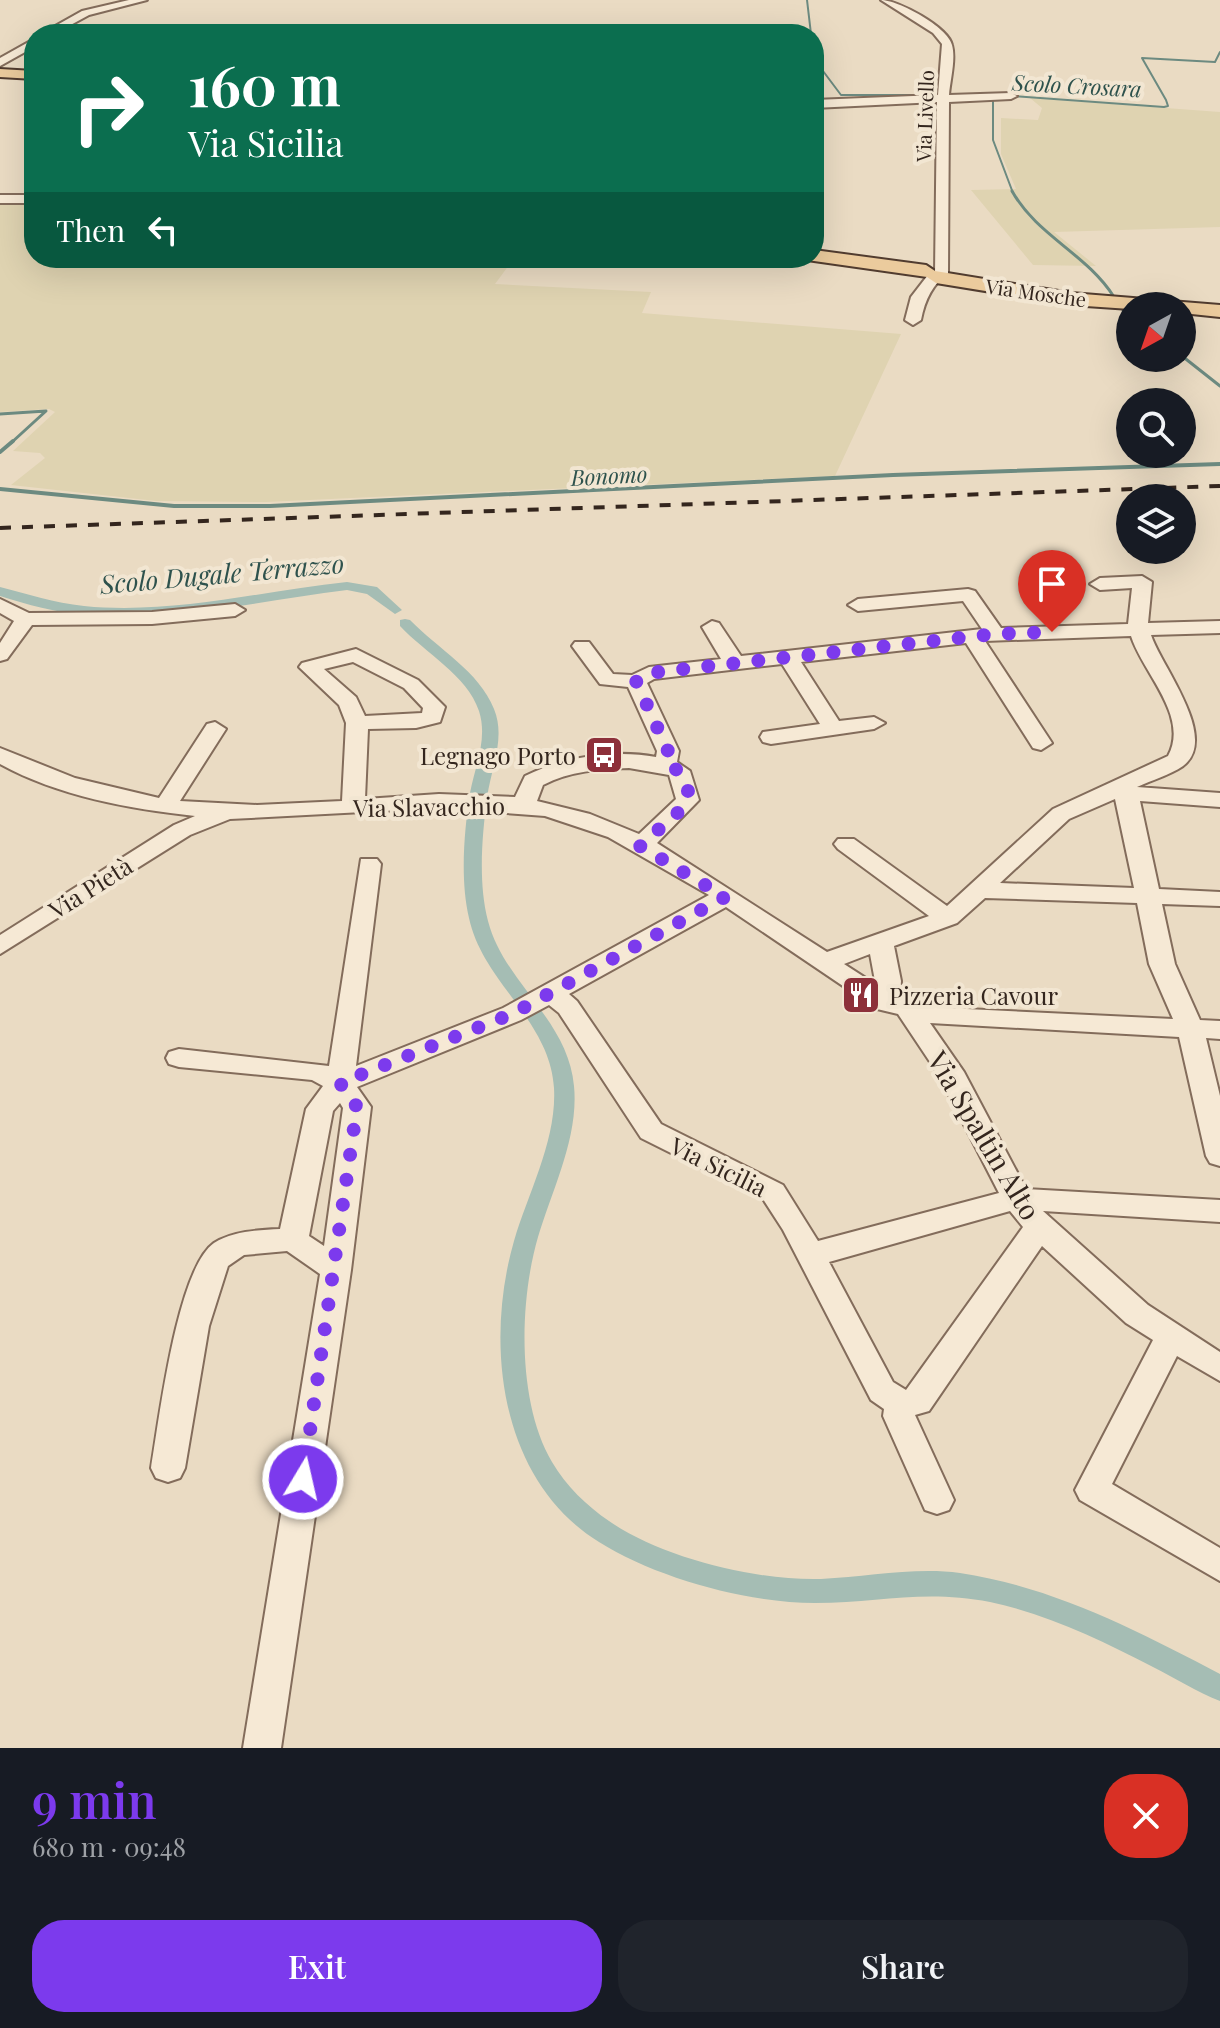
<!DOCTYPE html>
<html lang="en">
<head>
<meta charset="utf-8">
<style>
	:root { --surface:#171b24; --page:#20242c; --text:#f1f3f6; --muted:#9ea1a6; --accent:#7c3aed }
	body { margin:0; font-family:"Playfair Display",serif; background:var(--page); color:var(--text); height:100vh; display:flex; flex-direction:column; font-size:30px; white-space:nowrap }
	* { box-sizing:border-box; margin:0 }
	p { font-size:26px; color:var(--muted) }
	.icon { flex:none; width:44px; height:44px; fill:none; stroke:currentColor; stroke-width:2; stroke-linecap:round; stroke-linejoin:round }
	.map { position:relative; height:1748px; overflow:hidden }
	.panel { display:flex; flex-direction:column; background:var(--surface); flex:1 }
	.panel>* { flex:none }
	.banner { position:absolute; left:24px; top:24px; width:800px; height:244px; border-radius:32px; box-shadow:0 8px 32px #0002; background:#0b6e4f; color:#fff; overflow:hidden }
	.needle { width:52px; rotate:220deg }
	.tools { position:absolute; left:1116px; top:292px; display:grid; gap:16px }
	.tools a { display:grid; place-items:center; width:80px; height:80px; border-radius:50%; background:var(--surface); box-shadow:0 8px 32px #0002; font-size:40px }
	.pin { position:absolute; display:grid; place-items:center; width:68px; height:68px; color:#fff; margin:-82px -34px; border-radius:50% 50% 50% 0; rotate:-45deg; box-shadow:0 0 8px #0007 }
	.pin .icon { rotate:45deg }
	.me { position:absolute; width:88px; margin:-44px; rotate:9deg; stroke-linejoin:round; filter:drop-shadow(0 0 6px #0008) }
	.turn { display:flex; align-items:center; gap:28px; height:168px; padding:0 32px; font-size:36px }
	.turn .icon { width:104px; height:104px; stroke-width:2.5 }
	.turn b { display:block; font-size:56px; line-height:68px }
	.then { display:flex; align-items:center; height:76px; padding:0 32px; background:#0003; gap:16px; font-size:30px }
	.round { display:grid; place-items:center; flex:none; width:84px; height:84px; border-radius:32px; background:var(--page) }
	.overview { display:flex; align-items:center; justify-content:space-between; height:136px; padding:0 32px }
	h1 { font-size:48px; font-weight:600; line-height:60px; color:var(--accent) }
	.primary-button { display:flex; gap:16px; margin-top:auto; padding:16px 32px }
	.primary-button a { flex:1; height:92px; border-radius:32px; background:var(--accent); color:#fff; font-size:32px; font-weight:600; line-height:92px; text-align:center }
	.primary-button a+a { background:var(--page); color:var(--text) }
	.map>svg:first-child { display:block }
	.farmland { fill:#dfd3b1 }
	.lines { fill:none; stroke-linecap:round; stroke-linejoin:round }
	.stream-far2 { stroke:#6c8a80; stroke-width:2 }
	.stream-far1 { stroke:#6c8a80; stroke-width:3 }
	.stream { stroke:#6c8a80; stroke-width:4 }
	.canal { fill:#a5bdb4; fill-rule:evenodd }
	.minor-casing { stroke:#836c5b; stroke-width:4 }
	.major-casing { stroke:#513c2f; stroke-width:4 }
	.minor { fill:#f6e9d5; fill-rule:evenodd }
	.major { fill:#ebcb9d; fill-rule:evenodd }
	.rail { stroke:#34261e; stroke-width:4; stroke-dasharray:11 11; stroke-linecap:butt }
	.route { stroke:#7c3aed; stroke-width:14; stroke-dasharray:0 25.2 }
	.labels { text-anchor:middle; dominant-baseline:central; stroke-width:8; stroke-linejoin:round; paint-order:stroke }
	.far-street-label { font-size:20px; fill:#34261e; stroke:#f2e6d2 }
	.far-water-label { font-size:22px; font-style:italic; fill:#2e524d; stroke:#f2e6d2 }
	.poi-label { font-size:24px; fill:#34261e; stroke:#f2e6d2; text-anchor:end }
	.street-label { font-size:24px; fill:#34261e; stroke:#f2e6d2 }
	.water-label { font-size:26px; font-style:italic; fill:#2e524d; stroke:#f2e6d2 }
	.near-street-label { font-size:28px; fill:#34261e; stroke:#f2e6d2 }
</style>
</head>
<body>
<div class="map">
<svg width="1220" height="1748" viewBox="0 0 1220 1748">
	<rect width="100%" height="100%" fill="#eadbc3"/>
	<g class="farmland">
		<polygon points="1030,98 1220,112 1220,227 1054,232 1096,266 1033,265 971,190 1016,189 1001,154 1001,118 1038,120 1042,108"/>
		<polygon points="14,201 34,201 34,258 508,258 512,261 495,284 651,292 642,313 901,334 835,476 266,502 156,501 11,485 45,458 40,453 13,451 55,412 49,409 0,412 0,204 12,204"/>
	</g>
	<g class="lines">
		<g class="stream-far2">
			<polyline points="807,0 811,34"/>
			<polyline points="814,59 841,95 929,95"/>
			<polyline points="957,95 980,94 993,98 993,140 1013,193"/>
			<polyline points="1014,96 1164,107 1168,106 1166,100 1142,58 1215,62 1220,52"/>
		</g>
		<g class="stream-far1">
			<path d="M1012,191C1037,236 1087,254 1114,297"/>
			<polyline points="1121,308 1130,315"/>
			<polyline points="1182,356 1220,386"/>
			<polyline points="0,414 46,411 11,443"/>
		</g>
		<g class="stream">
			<polyline points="0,452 13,441"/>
			<polyline points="0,489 174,506 270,506 893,475 1220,464"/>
		</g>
		<g class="canal">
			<path d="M347,582L377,587L402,610L395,614L367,594L347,590C261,600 171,624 84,615C55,612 28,605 0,596V587C28,594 54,603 84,606C171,615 261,591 347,582Z"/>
			<path d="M405,619L410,620C438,649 479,671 494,709C506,738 491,768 487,798C482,836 478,883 488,921C504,983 568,1019 574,1086C579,1137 552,1190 538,1237C519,1302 517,1403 552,1462C566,1486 587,1506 609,1521C662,1558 757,1581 821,1579C868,1577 914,1567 960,1573C1053,1587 1138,1631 1220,1674V1701C1197,1692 1175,1678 1153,1667C1101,1640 1047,1614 990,1602C923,1589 879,1603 815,1603C748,1603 656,1578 599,1542C500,1481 484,1345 514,1241C528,1193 557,1140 554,1088C550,1020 483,983 469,918C460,880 464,832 470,793C475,766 488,739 479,711C467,675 425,653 400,626V620Z"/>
		</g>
		<defs>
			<g id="minor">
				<polygon points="129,0 147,0 89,15 54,34 41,34 82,11"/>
				<path d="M881,0C898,0 948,27 952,45C956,59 950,81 949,95L1011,93L1017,96L1011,99L949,102L948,273C933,284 925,299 921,320L913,325L905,320L911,297L928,275L935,274L937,102L814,108V100L938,95L942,44L933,33Z"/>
				<polygon points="34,39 34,47 0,66 0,58"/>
				<rect x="0" y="195" width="34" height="8"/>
				<path d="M1142,576L1152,582L1148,623L1220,621V633L1151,635C1161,666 1220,738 1183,766C1170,775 1152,780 1137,787L1220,793V807L1140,801L1159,889L1220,892V906L1162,904L1175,964L1200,1020L1220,1021V1039L1206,1038L1220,1096V1166L1210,1163L1206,1156L1179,1037L930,1023L964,1072L1026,1189L1220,1200V1222L1043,1211L1148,1305L1220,1352V1381L1177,1356L1112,1484L1220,1548V1581L1080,1500L1075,1490L1153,1340L1126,1323L1042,1246L929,1411L915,1415L954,1500L949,1510L937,1514L925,1510L883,1416L884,1409L871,1400L783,1230L763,1199L641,1138L559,1013L549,1005L521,1020L357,1087L371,1107L351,1270L281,1748H243L320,1274L287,1251L244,1255L228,1266L209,1326L185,1468L180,1478L168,1482L156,1478L151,1468C159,1421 177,1269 214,1243C233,1231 259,1230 280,1229L306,1109L323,1086L312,1080L179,1067L169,1064L166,1058L169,1052L179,1049L329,1066L361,859H377L381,864L356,1066L503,1008L709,895L608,837L545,816L439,808L230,819L190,835L0,954V935L174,825L195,816C130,809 58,796 0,764V748L75,778L159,798L207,724L215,722L226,729L180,801L257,805L342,801L346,723L339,705L299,667L302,663L356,649L418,680L445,707L440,722L416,728L368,729L365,799L439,794L515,797L525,776C563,757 614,749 656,757L657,751L628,687L600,684L572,646L575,642H589L613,674L632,675L649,667L721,659L702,627L712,621L719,623L741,656L982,629L963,601L858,611L848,605L858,599L968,589L975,591L1001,628L1128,624L1132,588L1100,590L1090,584L1100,578ZM1131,636C1142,672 1190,716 1168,756L1053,809L947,906L854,839H838L834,844L838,849L929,916L827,952L657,843L699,800L690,771L677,762L679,751L647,683L654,679L782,664L820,724L763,732L760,737L763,742L771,744L874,729L885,723L874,717L839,721L801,662L966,643L1033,748L1041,750L1052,743L985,641ZM353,662L404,688L423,708L422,713L365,716L356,697L324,669ZM629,768L669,775L676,799L639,834L590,814L537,801L543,785C570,771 599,769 629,768ZM1115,799L1134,888L1000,883L1069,819ZM985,898L1137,903L1149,964L1173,1019L946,1008L900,996L901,981L894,946L957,923ZM726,907L877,1009L898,1014L938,1074L999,1193L818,1241L783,1185L661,1124L577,1001L569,994ZM870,954L875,981V984L844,964ZM340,1103L343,1108L324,1246L309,1236L333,1111ZM1010,1211L1023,1227L906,1390L893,1382L829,1262Z"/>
				<polygon points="0,599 29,613 152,612 235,604 245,610 235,616 152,624 32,625 7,659 0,661 0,643 14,621 0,613"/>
			</g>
			<g id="major">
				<polygon points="0,69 34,71 34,79 0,77"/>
				<polygon points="814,250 926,265 935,271 1071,293 1220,305 1220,317 1182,313 1182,306 1130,306 1130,309 1071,305 936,283 927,277 807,260 814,258"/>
			</g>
		</defs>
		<use href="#minor" class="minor-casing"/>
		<use href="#major" class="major-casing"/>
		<use href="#minor" class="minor"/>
		<use href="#major" class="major"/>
		<polyline class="rail" points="0,528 1220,486"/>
	</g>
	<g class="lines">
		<polyline class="route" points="303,1479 357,1107 340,1083 512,1014 725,897 640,846 683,808 688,791 679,771 666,764 668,751 636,681 649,673 995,634 1052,632"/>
	</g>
	<defs>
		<symbol id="bus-square" viewBox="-11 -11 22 22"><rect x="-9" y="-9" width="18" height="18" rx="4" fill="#8d303a" stroke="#f2e6d2"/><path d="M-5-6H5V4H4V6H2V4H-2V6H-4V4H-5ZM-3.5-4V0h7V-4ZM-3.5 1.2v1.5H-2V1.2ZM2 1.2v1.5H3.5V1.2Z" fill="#fff"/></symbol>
		<symbol id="restaurant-square" viewBox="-11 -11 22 22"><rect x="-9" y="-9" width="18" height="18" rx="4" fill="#8d303a" stroke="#f2e6d2"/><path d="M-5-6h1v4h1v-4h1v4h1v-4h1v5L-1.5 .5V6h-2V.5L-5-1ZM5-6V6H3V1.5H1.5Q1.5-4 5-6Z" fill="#fff"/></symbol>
	</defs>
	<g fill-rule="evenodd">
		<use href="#bus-square" x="582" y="733" width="44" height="44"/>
		<use href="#restaurant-square" x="839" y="973" width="44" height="44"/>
	</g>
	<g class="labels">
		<g class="far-street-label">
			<text transform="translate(924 116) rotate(-88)">Via Livello</text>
			<text transform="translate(1036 292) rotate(8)">Via Mosche</text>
		</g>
		<g class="far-water-label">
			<text transform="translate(1077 85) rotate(3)">Scolo Crosara</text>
			<text transform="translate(609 475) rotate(-3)">Bonomo</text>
		</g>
		<g class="poi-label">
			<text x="576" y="755">Legnago Porto</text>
			<text x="889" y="995" text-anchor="start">Pizzeria Cavour</text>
		</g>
		<g class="street-label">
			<text transform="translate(429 806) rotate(-1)">Via Slavacchio</text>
			<text transform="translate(90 887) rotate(-32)">Via Pietà</text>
			<text transform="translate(719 1166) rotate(26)">Via Sicilia</text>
		</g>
		<g class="water-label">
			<text transform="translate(222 573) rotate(-5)">Scolo Dugale Terrazzo</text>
		</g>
		<g class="near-street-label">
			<text transform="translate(985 1135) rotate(59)">Via Spaltin Alto</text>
		</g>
	</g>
</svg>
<div class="tools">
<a><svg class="needle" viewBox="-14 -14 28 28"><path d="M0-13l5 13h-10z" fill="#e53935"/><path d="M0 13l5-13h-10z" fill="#9ea1a6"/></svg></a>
<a><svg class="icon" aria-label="search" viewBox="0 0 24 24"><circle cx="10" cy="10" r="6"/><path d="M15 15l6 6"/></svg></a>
<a><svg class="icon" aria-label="layers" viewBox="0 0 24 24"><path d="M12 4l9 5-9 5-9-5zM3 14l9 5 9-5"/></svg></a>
</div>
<div class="pin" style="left:1052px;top:632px;background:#d93025"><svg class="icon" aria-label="arrive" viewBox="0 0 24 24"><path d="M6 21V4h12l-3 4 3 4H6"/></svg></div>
<svg class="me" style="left:303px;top:1479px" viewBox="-20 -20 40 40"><circle r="17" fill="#7c3aed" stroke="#fff" stroke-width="3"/><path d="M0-11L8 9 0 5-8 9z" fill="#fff"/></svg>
<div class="banner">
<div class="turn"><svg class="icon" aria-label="right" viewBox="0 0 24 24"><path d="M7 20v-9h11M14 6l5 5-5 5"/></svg><div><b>160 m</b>Via Sicilia</div></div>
<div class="then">Then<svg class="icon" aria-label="left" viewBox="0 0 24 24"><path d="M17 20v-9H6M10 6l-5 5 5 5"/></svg></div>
</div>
</div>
<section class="panel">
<div class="overview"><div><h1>9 min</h1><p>680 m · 09:48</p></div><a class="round" style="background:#d93025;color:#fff"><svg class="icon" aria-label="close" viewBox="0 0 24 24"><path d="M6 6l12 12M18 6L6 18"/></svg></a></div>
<div class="primary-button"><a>Exit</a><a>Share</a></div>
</section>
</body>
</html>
